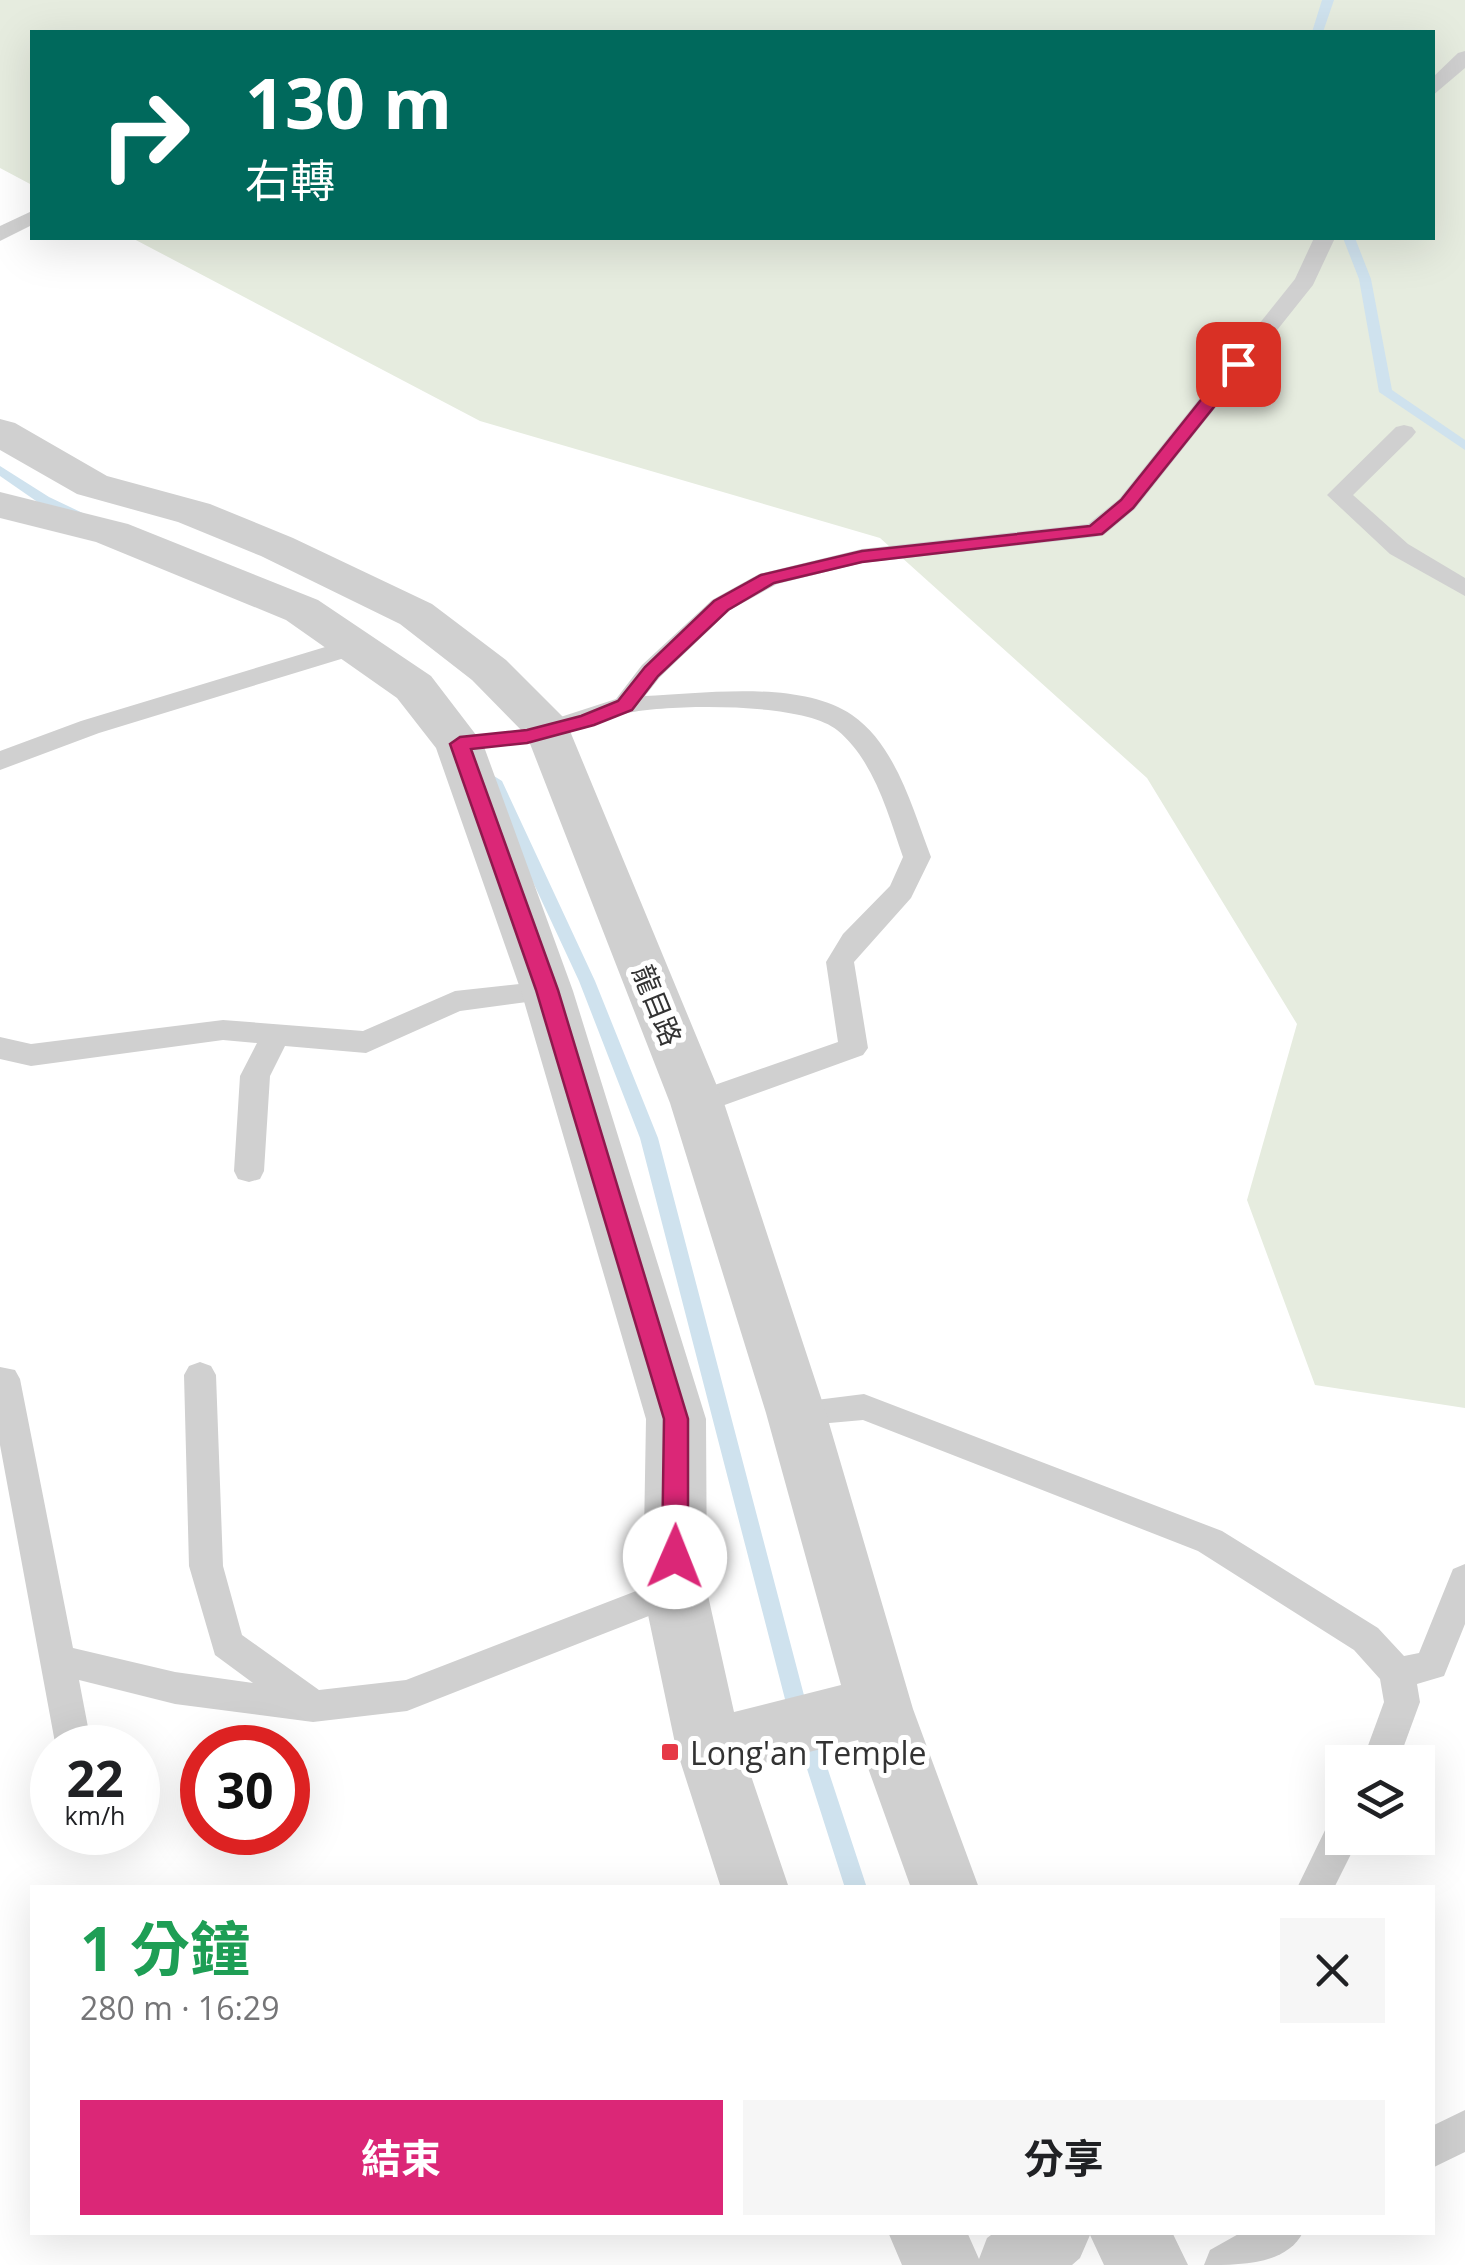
<!DOCTYPE html>
<html lang="zh-TW">
<head>
<meta charset="utf-8">
<style>
	:root { --surface:#fff; --page:#f6f6f6; --text:#202124; --muted:#757577; --accent:#db2777 }
	body { margin:0; font-family:"Open Sans","Noto Sans TC",sans-serif; background:var(--page); color:var(--text); height:100vh; display:flex; flex-direction:column; font-size:38px; white-space:nowrap }
	* { box-sizing:border-box; margin:0 }
	p { font-size:32px; color:var(--muted) }
	.icon { flex:none; width:55px; height:55px; fill:none; stroke:currentColor; stroke-width:2; stroke-linecap:round; stroke-linejoin:round }
	.map { position:relative; flex:1; overflow:hidden }
	.panel { position:absolute; left:30px; top:1885px; width:1405px; height:350px; display:flex; flex-direction:column; background:var(--surface); border-radius:0px; box-shadow:0 10px 40px #0002 }
	.panel>* { flex:none }
	.top-card { position:absolute; left:30px; top:30px; width:1405px; height:210px; border-radius:0px; box-shadow:0 10px 40px #0002; background:#00695c; color:#fff; overflow:hidden }
	.tools { position:absolute; left:1325px; top:1745px; display:grid; gap:20px }
	.tools a { display:grid; place-items:center; width:110px; height:110px; border-radius:0px; background:var(--surface); box-shadow:0 10px 40px #0002; font-size:50px }
	.speed { position:absolute; left:30px; top:1725px; display:flex; gap:20px; font-size:50px; font-weight:700; text-align:center }
	.speed>* { display:grid; place-content:center; width:130px; height:130px; border-radius:50%; background:var(--surface); box-shadow:0 10px 40px #0002; line-height:1 }
	.speed small { font-size:25px; font-weight:400 }
	.speed .limit { border:15px solid #d22; background:#fff; color:#111 }
	.pin { position:absolute; display:grid; place-items:center; width:85px; height:85px; color:#fff; margin:-42px; border-radius:20px; box-shadow:0 5px 15px #0006 }
	.me { position:absolute; width:110px; margin:-55px; rotate:1deg; stroke-linejoin:round; filter:drop-shadow(0 0 8px #0008) }
	.turn { display:flex; align-items:center; gap:35px; height:210px; padding:0 50px; font-size:45px }
	.turn .icon { width:130px; height:130px; stroke-width:2.5 }
	.turn b { display:block; font-size:70px; line-height:85px }
	.round { display:grid; place-items:center; flex:none; width:105px; height:105px; border-radius:0px; background:var(--page) }
	.overview { display:flex; align-items:center; justify-content:space-between; height:170px; padding:0 50px }
	h1 { font-size:60px; font-weight:700; line-height:75px; color:#1e9e55 }
	.cta { display:flex; gap:20px; margin-top:auto; padding:20px 50px }
	.cta a { flex:1; height:115px; border-radius:0px; background:var(--accent); color:#fff; font-size:40px; font-weight:700; line-height:115px; text-align:center }
	.cta a+a { background:var(--page); color:var(--text) }
	.map>svg:first-child { display:block }
	.green { fill:#e6ecdf }
	.lines { fill:none; stroke-linecap:round; stroke-linejoin:round }
	.stream { fill:#cfe2ee; fill-rule:evenodd }
	.service { fill:#d0d0d0; fill-rule:evenodd }
	.minor { fill:#d0d0d0; fill-rule:evenodd }
	.route { fill:#db2777; stroke:#8e194d; stroke-width:2.5 }
	.poi-dot { fill:#e63946; stroke:#fff; stroke-width:4 }
	.labels { text-anchor:middle; dominant-baseline:central; stroke-width:10; stroke-linejoin:round; paint-order:stroke }
	.street-label { font-size:28px; fill:#333; stroke:#fff }
	.near-poi-label { font-size:32px; fill:#333; stroke:#fff; text-anchor:start }
</style>
</head>
<body>
<div class="map">
<svg width="1465" height="2265" viewBox="0 0 1465 2265">
	<rect width="100%" height="100%" fill="#fff"/>
	<polygon class="green" points="0,0 1465,0 1465,1408 1315,1385 1247,1200 1297,1024 1147,778 880,538 480,421 132,238 1432,238 1432,32 32,32 32,185 0,168"/>
	<g class="lines">
		<g class="stream">
			<polygon points="1322,0 1334,0 1323,32 1312,32"/>
			<polygon points="1343,238 1355,238 1371,279 1392,390 1465,440 1465,450 1379,392 1359,279"/>
			<polygon points="0,466 49,497 89,516 82,520 77,519 39,503 0,476"/>
			<polygon points="494,776 502,781 595,981 658,1138 806,1703 867,1888 845,1888 786,1703 640,1138 579,981 486,781"/>
		</g>
		<g class="service">
			<polygon points="1465,51 1465,68 1432,96 1432,78 1458,53"/>
			<polygon points="32,211 32,225 0,241 0,226"/>
			<path d="M1314,238H1335L1313,285L1135,509L1104,535L1095,537L862,563L777,584L730,610L660,677L645,696C705,693 801,680 852,715C896,745 913,810 931,857L911,898L854,962L868,1048L863,1055L708,1111L697,1114L686,1111L682,1103L686,1095L838,1042L826,962L843,934L890,886L903,857C888,814 874,760 837,730C804,702 670,704 628,713C601,719 575,732 548,738L539,736L535,730L539,724L616,699L642,665L712,600L759,574L862,549L1088,524L1119,499L1295,279Z"/>
			<polygon points="1404,425 1412,427 1416,432 1412,437 1353,495 1408,544 1465,578 1465,596 1390,554 1327,495 1396,427"/>
			<polygon points="355,638 368,646 364,652 99,733 0,770 0,751 81,721"/>
			<polygon points="547,981 557,984 561,991 557,998 460,1011 366,1053 285,1046 270,1076 264,1171 260,1179 249,1182 238,1179 234,1171 240,1076 257,1043 223,1040 31,1066 0,1059 0,1037 31,1044 223,1020 363,1031 455,991"/>
			<polygon points="200,1362 211,1366 216,1375 223,1566 242,1635 319,1690 406,1680 675,1576 687,1581 692,1591 687,1601 407,1711 313,1722 175,1704 79,1680 92,1748 56,1748 0,1445 0,1367 15,1370 20,1379 73,1648 175,1672 253,1683 215,1655 189,1566 184,1375 189,1366"/>
			<polygon points="864,1394 1222,1531 1378,1628 1404,1656 1419,1653 1453,1569 1465,1564 1465,1624 1444,1676 1417,1684 1420,1702 1398,1762 1362,1762 1384,1702 1380,1679 1354,1650 1198,1551 863,1420 796,1426 784,1422 780,1413 784,1404"/>
			<polygon points="1342,1817 1342,1838 1359,1838 1334,1888 1297,1888 1329,1822"/>
			<polygon points="1465,2110 1465,2152 1432,2168 1432,2126"/>
			<path d="M1242,2232H1303C1287,2265 1240,2265 1204,2265L1210,2250Z"/>
		</g>
		<g class="minor">
			<polygon points="0,419 15,423 107,476 210,504 293,538 432,604 506,660 565,719 724,1103 826,1413 913,1709 979,1888 911,1888 858,1740 748,1767 789,1888 721,1888 676,1748 643,1591 646,1419 521,991 436,748 397,698 286,620 96,542 0,518 0,492 128,524 318,600 431,676 483,744 573,991 706,1419 707,1591 734,1712 841,1685 766,1413 670,1103 527,736 472,680 400,624 261,556 178,522 77,494 0,450"/>
			<polygon points="888,2232 967,2232 979,2259 987,2238 995,2232 1172,2232 1188,2265 1104,2265 1090,2235 1080,2258 1072,2265 902,2265"/>
		</g>
	</g>
	<polygon class="route" points="1238,359 1247,364 1245,368 1133,508 1102,534 862,562 774,583 728,610 658,676 632,710 594,725 527,743 471,749 558,990 688,1419 688,1557 684,1564 675,1568 666,1564 662,1557 664,1419 536,990 450,744 460,737 527,730 581,716 618,701 645,667 714,601 761,575 862,551 1090,526 1121,500 1232,361"/>
	<rect class="poi-dot" x="660" y="1742" width="20" height="20" rx="5"/>
	<g class="labels">
		<g class="street-label">
			<text transform="translate(658 1005) rotate(68)">龍目路</text>
		</g>
		<g class="near-poi-label">
			<text x="690" y="1752">Long'an Temple</text>
		</g>
	</g>
</svg>
<div class="tools">
<a><svg class="icon" aria-label="layers" viewBox="0 0 24 24"><path d="M12 4l9 5-9 5-9-5zM3 14l9 5 9-5"/></svg></a>
</div>
<div class="speed"><div>22<small>km/h</small></div><div class="limit">30</div></div>
<div class="pin" style="left:1238px;top:364px;background:#d93025"><svg class="icon" aria-label="arrive" viewBox="0 0 24 24"><path d="M6 21V4h12l-3 4 3 4H6"/></svg></div>
<svg class="me" style="left:675px;top:1557px" viewBox="-20 -20 40 40"><circle r="19" fill="#fff"/><path d="M0-13L10 11 0 6-10 11z" fill="#db2777"/></svg>
<div class="top-card">
<div class="turn"><svg class="icon" aria-label="right" viewBox="0 0 24 24"><path d="M7 20v-9h11M14 6l5 5-5 5"/></svg><div><b>130 m</b>右轉</div></div>
</div>
<section class="panel">
<div class="overview"><div><h1>1 分鐘</h1><p>280 m · 16:29</p></div><a class="round"><svg class="icon" aria-label="close" viewBox="0 0 24 24"><path d="M6 6l12 12M18 6L6 18"/></svg></a></div>
<div class="cta"><a>結束</a><a>分享</a></div>
</section>
</div>
</body>
</html>
